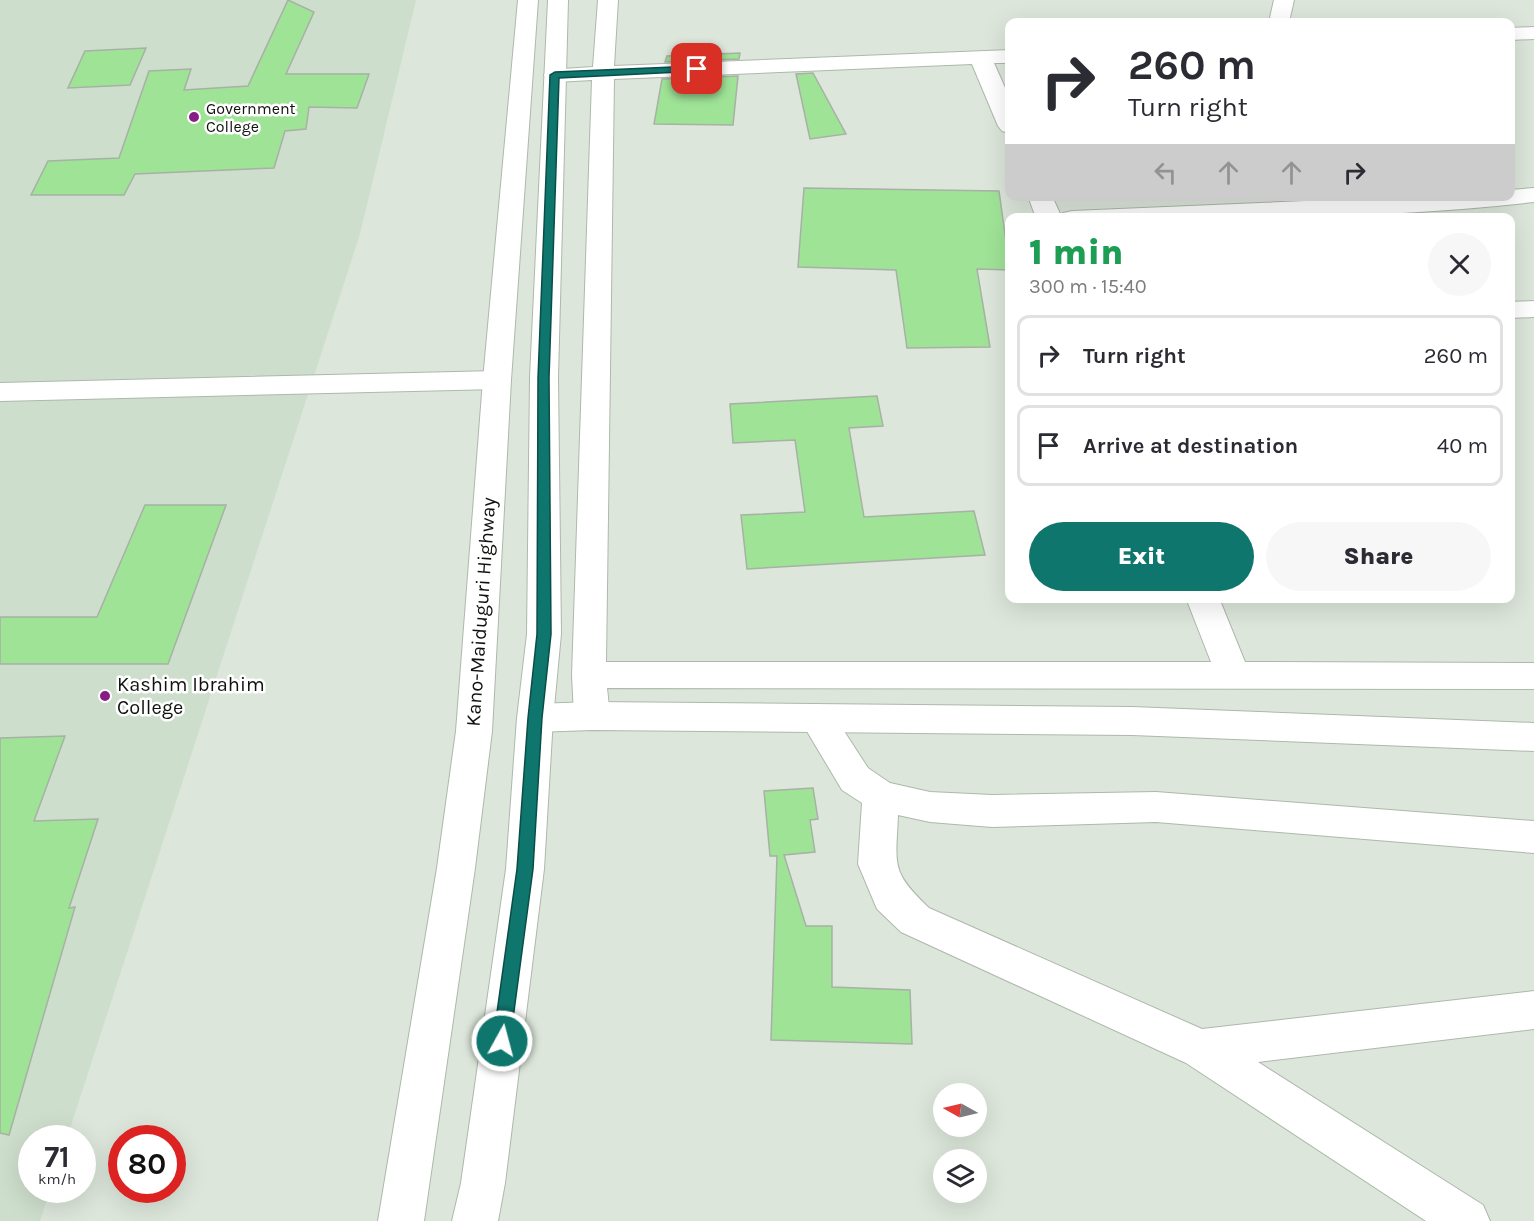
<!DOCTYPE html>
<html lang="en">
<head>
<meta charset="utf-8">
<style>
	:root { --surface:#fff; --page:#f7f7f7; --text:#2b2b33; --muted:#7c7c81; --line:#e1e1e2; --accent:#0f766e }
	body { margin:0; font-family:Karla,sans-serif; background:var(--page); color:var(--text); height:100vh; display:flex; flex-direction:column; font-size:22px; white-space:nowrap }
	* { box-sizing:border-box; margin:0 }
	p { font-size:20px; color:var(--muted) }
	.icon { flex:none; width:33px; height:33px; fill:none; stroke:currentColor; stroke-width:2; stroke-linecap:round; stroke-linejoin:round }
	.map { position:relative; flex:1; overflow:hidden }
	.panel { position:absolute; left:1005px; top:213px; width:510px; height:390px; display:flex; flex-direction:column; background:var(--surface); border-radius:12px; box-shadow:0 6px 24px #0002 }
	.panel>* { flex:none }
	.banner { position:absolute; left:1005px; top:18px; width:510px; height:183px; border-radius:12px; box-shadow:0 6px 24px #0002; background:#fff; color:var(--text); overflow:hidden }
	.needle { width:39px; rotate:278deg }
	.controls { position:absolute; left:933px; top:1083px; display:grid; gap:12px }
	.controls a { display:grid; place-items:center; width:54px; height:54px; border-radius:50%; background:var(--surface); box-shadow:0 6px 24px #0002; font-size:30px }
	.speed { position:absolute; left:18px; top:1125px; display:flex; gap:12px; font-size:30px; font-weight:700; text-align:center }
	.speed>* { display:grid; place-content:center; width:78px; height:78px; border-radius:50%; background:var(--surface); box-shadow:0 6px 24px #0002; line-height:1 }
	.speed small { font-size:15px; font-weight:400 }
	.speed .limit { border:9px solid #d22; background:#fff; color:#111 }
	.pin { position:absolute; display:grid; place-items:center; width:51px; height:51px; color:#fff; margin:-26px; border-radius:12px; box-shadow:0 3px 9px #0006 }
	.me { position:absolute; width:66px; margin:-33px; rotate:7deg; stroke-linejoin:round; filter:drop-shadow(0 0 4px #0008) }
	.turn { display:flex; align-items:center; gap:21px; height:126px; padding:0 24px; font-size:27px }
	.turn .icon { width:78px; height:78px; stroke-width:2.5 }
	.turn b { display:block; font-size:42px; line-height:51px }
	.lanes { display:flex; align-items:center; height:57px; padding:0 24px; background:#0003; justify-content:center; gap:30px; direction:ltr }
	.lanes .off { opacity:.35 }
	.round { display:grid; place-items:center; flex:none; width:63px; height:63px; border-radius:32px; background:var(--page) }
	.summary { display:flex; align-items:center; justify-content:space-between; height:102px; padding:0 24px }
	h1 { font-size:36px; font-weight:800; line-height:45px; color:#1e9e55 }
	.action { display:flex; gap:12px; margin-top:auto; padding:12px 24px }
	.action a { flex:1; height:69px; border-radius:36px; background:var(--accent); color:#fff; font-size:24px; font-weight:800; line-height:69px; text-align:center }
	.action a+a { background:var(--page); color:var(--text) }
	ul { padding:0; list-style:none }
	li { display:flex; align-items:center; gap:18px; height:81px; margin:0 12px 9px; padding:0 12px; border:3px solid var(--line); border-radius:12px }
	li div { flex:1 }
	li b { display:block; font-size:22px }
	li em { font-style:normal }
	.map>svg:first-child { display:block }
	.built { fill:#cedecc }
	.building { fill:#9fe397; stroke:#a7b1a5; stroke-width:1.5 }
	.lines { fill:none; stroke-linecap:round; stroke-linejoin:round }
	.minor-casing { stroke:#aeb8ac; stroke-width:2 }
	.tertiary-casing { stroke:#aeb8ac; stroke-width:2 }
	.trunk-casing { stroke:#aeb8ac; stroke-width:2 }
	.minor { fill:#fff; fill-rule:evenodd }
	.tertiary { fill:#fff; fill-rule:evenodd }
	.trunk { fill:#fff; fill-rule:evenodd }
	.route { fill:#0f766e; stroke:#0a4d48; stroke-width:1.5 }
	.poi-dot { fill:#871e85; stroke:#fff; stroke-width:2 }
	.labels { text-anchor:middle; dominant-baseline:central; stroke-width:5; stroke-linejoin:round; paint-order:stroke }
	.far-poi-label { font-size:16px; fill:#10130f; stroke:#fff; text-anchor:start }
	.street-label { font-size:20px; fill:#10130f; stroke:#fff }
	.poi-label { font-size:20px; fill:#10130f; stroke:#fff; text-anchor:start }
</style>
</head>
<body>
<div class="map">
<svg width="1534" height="1221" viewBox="0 0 1534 1221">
	<rect width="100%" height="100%" fill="#dce6da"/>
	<polygon class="built" points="0,0 416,0 360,234 67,1138 32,1138 32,1190 50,1190 40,1221 0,1221"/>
	<g class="building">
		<polygon points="288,0 314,12 286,74 369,74 357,108 309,107 306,129 285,131 274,168 135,174 124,195 31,195 48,161 119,158 149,71 191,69 184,90 248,86"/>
		<polygon points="146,48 130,85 68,88 85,51"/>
		<polygon points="740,53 739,59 665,62 667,56"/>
		<polygon points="813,73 846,134 810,139 796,74"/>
		<polygon points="738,76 733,125 654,124 662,79"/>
		<polygon points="804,188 999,191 1010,270 977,269 990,347 907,348 896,270 798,267"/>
		<polygon points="877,396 883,426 849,428 864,517 974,511 985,555 747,569 741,515 805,512 795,440 733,443 730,404"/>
		<polygon points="145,505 226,505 168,664 0,664 0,617 97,617"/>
		<polygon points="65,736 34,821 98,819 69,908 75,907 9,1135 0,1133 0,738"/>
		<polygon points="813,788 818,819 810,820 815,852 784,855 806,926 832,926 832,987 910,990 912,1044 771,1040 777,856 770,856 764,791"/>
	</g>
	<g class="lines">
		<defs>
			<g id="minor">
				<polygon points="598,0 618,0 614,66 1010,50 1010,63 994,63 1010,99 1010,133 1002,131 998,126 972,64 614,79 606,662 1211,662 1186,598 1219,598 1245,662 1534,663 1534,689 607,688 610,716 604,726 592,730 580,726 574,716 572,675 592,80 555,82 547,80 544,75 547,70 593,67"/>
				<polygon points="1274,0 1294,0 1289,22 1269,22"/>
				<polygon points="1534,27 1534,39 1510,40 1510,28"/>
				<path d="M1534,188V202C1369,221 1202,218 1036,218L1028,196H1052L1061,216L1063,213L1072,211L1423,196H1510V190Z"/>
				<polygon points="1534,301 1534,317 1510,318 1510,302"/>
				<polygon points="497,371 507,374 511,380 507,386 497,389 0,401 0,383"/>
				<path d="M817,704L829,708L868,768L890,783L930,792L992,795L1156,792L1534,821V853L1156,822L992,827L930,822L898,815C896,866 890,871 929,908L1202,1029L1534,991V1029L1258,1062L1483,1205L1490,1221H1426L1186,1063L901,932L877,909L858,864L862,803L842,790L799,718L805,708Z"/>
			</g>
			<polygon id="tertiary" points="592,702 1132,707 1534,723 1534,751 1132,735 592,730 535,732 523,728 517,718 523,708 535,704"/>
			<g id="trunk">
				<polygon points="518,0 538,0 511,380 492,731 475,868 424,1221 378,1221 437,868 456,731 483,380"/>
				<polygon points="548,0 568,0 558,377 561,634 553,718 544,869 505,1183 498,1221 452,1221 461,1183 506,869 517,718 527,634 530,377"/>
			</g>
		</defs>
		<use href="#minor" class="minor-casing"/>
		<use href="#tertiary" class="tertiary-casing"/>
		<use href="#trunk" class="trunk-casing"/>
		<use href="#minor" class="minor"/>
		<use href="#tertiary" class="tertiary"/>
		<use href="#trunk" class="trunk"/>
	</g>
	<polygon class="route" points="697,66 700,67 700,71 559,78 549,378 551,634 542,718 533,869 510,1041 508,1047 502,1050 496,1047 493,1041 517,869 528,718 537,634 538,378 550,75 555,72"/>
	<g class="poi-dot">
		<circle cx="194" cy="117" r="6"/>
		<circle cx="105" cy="696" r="6"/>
	</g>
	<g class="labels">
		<g class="far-poi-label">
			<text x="206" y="108">Government<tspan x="206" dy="18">College</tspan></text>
		</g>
		<g class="street-label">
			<text transform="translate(481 612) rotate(-86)">Kano-Maiduguri Highway</text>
		</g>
		<g class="poi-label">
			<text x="117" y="684">Kashim Ibrahim<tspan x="117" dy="23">College</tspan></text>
		</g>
	</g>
</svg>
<div class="controls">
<a><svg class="needle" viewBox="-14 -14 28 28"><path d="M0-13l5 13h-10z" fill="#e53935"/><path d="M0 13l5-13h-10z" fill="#7c7c81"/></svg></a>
<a><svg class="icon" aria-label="layers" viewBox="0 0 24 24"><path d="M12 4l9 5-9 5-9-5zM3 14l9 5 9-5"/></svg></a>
</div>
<div class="speed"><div>71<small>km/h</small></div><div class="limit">80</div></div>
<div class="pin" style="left:697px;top:69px;background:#d93025"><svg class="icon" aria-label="arrive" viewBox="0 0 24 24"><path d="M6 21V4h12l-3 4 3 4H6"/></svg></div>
<svg class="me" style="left:502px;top:1041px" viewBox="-20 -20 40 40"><circle r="17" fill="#0f766e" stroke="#fff" stroke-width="3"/><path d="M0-11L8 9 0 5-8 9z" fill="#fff"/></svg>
<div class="banner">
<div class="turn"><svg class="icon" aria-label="right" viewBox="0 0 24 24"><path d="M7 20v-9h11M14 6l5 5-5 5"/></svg><div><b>260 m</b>Turn right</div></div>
<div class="lanes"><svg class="icon off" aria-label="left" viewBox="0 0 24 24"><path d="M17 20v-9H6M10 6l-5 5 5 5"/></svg><svg class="icon off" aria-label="ahead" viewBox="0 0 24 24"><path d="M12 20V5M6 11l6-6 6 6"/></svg><svg class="icon off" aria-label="ahead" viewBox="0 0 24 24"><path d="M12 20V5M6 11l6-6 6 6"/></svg><svg class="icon" aria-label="right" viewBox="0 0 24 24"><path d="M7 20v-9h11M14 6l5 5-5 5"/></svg></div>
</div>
<section class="panel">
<div class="summary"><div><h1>1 min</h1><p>300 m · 15:40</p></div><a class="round"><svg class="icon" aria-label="close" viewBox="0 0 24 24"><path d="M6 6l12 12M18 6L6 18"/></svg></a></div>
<ul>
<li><svg class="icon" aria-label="right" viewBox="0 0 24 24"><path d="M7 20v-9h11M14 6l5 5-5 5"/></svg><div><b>Turn right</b></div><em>260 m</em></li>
<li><svg class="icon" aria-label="arrive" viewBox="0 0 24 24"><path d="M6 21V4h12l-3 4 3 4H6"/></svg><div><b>Arrive at destination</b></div><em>40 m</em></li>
</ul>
<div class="action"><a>Exit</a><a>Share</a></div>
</section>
</div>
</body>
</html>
